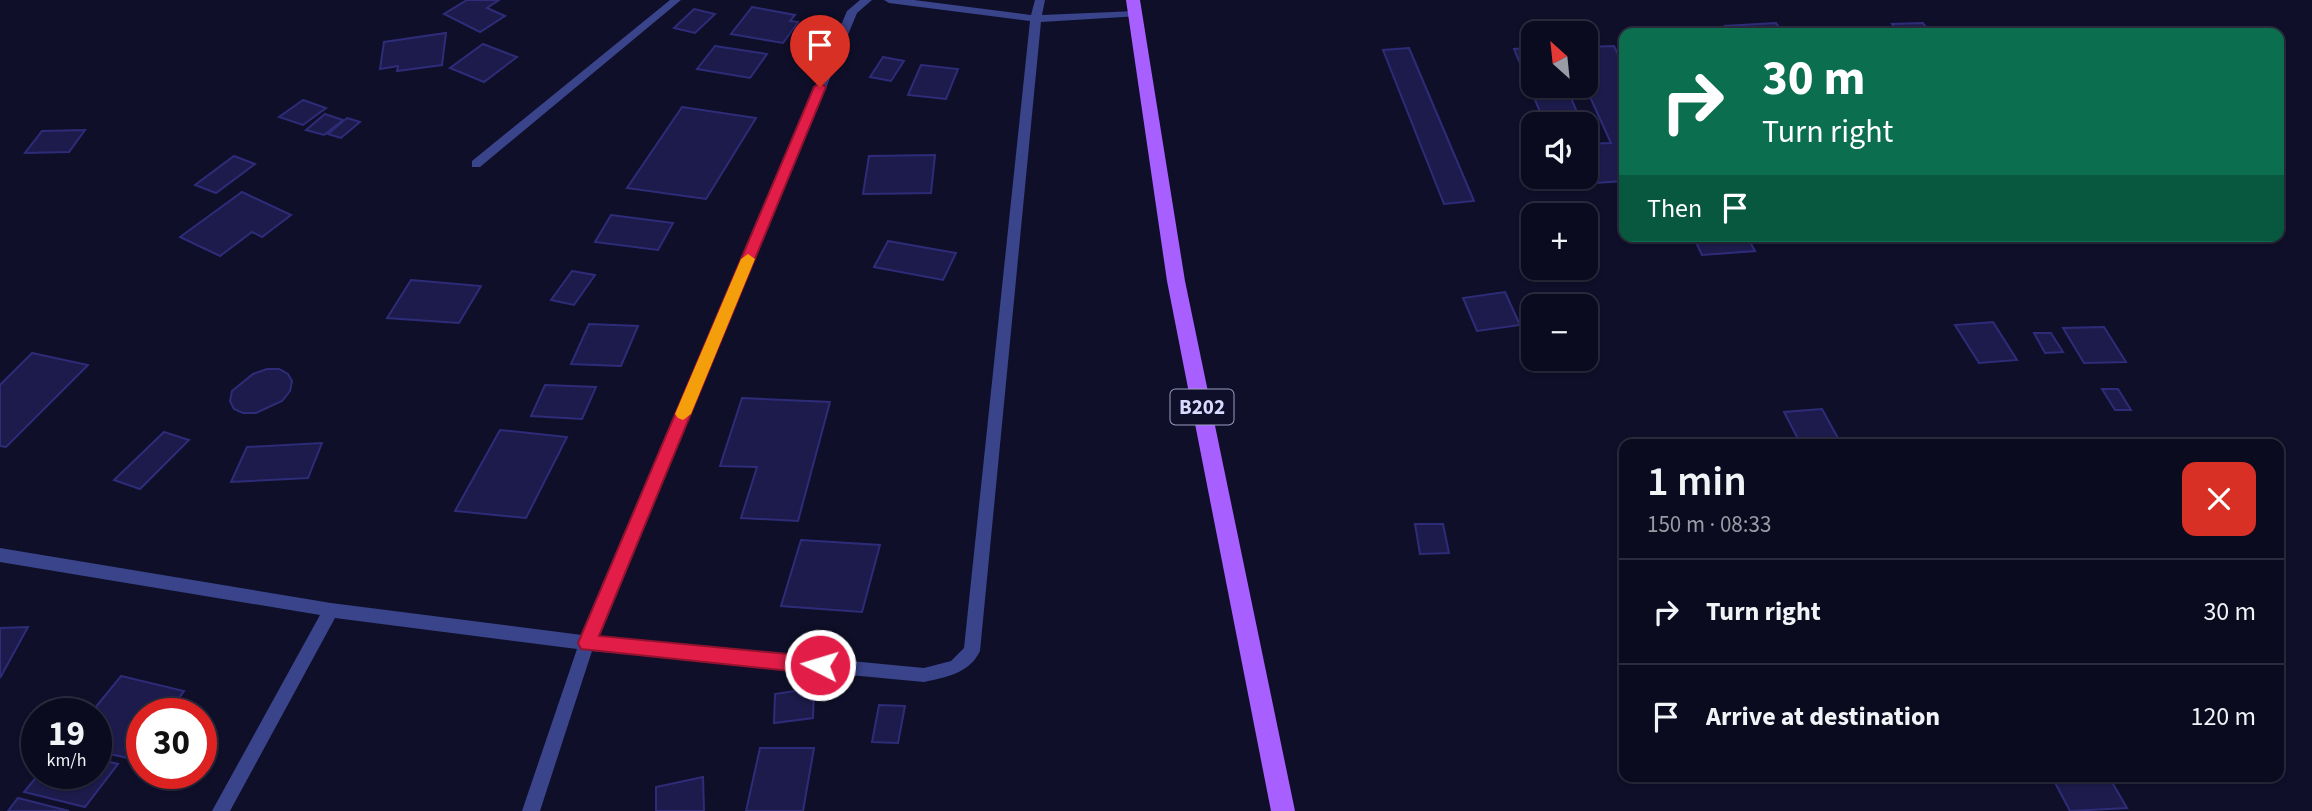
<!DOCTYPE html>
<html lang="en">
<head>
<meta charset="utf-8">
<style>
	:root { --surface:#0b0b20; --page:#141429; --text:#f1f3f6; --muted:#9a9ba5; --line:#2b2b3e }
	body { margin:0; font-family:"Source Sans 3",sans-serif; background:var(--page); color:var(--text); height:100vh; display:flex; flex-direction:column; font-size:26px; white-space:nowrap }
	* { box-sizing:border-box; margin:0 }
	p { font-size:23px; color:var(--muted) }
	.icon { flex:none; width:38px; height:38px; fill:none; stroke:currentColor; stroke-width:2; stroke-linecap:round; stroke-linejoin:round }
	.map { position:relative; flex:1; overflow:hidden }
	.drawer { position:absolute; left:1619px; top:439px; width:665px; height:343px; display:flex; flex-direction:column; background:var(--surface); border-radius:14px; box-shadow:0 2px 5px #0004,0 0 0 2px var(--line) }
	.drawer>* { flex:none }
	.banner { position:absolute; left:1619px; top:28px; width:665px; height:214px; border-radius:14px; box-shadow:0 2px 5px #0004,0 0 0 2px var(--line); background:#0b6e4f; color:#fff; overflow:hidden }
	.needle { width:46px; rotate:333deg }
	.buttons { position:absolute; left:1521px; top:21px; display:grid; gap:14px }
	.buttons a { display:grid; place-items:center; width:77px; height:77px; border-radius:14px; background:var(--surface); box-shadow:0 2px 5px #0004,0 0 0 2px var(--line); font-size:35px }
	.speed { position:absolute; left:21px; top:698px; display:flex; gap:14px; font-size:35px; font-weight:700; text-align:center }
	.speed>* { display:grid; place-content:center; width:91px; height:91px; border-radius:50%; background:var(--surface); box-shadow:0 2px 5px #0004,0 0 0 2px var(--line); line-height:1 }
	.speed small { font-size:18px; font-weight:400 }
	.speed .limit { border:10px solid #d22; background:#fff; color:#111 }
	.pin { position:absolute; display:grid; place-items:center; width:60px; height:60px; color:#fff; margin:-72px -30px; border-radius:50% 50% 50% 0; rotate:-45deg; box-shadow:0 0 7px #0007 }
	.pin .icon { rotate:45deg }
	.me { position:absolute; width:77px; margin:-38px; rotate:275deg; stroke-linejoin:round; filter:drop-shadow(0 0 5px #0008) }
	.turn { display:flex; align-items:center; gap:24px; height:147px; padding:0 28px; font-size:32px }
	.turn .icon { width:91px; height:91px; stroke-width:2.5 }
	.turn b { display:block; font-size:49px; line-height:60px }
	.then { display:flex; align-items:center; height:66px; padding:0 28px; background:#0003; gap:14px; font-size:26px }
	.round { display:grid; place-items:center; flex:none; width:74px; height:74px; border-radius:14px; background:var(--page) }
	.summary { display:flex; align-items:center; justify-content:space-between; height:119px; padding:0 28px }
	h1 { font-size:42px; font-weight:600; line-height:52px }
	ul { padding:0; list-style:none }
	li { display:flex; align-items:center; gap:21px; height:105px; padding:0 28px; border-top:2px solid var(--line) }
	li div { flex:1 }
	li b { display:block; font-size:26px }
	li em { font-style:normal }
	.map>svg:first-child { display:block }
	.building { fill:#1c1b4b; stroke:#2e2c78; stroke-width:2 }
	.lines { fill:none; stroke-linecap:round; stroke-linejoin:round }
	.minor { fill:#39448a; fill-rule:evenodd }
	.primary { fill:#a85fff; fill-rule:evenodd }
	.route { fill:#e11d48; stroke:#92132f; stroke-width:2 }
	.slow { fill:#f59e0b }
	.labels { text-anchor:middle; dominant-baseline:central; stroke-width:7; stroke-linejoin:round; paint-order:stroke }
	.shield { fill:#0f0f2a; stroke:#9c9dbf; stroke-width:2 }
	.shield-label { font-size:21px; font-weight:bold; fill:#d8daff }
</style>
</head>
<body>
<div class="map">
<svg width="2312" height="811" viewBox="0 0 2312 811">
	<rect width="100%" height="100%" fill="#0f0f2a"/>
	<g class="building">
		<polygon points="467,0 499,0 487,8 505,16 480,32 444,14"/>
		<polygon points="752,7 795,15 790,21 798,22 783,43 731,34"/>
		<polygon points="694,9 715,14 695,33 674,28"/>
		<polygon points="1776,23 1783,33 1729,33 1725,26"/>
		<polygon points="1923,23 1930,33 1898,33 1892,24"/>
		<polygon points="446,33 442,65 397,71 398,66 380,69 384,42"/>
		<polygon points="483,44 517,57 484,82 450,68"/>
		<polygon points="715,46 767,54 750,78 697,69"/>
		<polygon points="1614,46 1624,67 1624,181 1565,185 1561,177 1586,177 1586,144 1611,143 1585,86 1586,47"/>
		<polygon points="1409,48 1474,201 1444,204 1383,50"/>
		<polygon points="1533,48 1533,86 1566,86 1582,124 1545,124 1514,49"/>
		<polygon points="883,57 904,61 891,81 870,77"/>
		<polygon points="921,65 958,69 946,99 908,95"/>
		<polygon points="303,100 326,108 303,125 279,117"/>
		<polygon points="682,107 756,118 706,199 627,188"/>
		<polygon points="325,114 343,120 324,135 306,130"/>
		<polygon points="347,118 360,122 341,138 328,134"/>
		<polygon points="85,130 69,152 25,153 42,131"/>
		<polygon points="935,155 931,193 863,194 869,156"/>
		<polygon points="234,156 255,164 216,193 195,185"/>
		<polygon points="242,192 291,215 262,237 252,232 220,256 180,237"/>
		<polygon points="611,215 673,223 658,250 595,242"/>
		<polygon points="1693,236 1747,236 1755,251 1702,255"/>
		<polygon points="888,241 956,253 943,280 874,267"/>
		<polygon points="572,271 595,275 574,305 551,300"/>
		<polygon points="411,280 481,286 459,323 387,318"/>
		<polygon points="1505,292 1520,325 1477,331 1463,298"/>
		<polygon points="1993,322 2017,360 1979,363 1955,325"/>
		<polygon points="589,324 638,326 621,366 571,364"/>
		<polygon points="2104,327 2126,362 2084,363 2063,328"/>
		<polygon points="2034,333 2051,333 2063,352 2045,353"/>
		<polygon points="32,353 88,365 6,447 0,446 0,385"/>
		<polygon points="267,369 279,369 288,374 292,381 290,391 282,401 256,413 243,413 234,409 230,401 232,391 253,374"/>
		<polygon points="545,385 596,387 582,419 531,416"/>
		<polygon points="2102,389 2118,389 2131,410 2115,410"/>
		<polygon points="742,398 830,402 798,521 741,518 757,467 720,466"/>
		<polygon points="1822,409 1838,438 1799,441 1784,412"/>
		<polygon points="500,430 567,437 526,518 455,511"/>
		<polygon points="164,432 189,440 140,489 114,480"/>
		<polygon points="322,443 308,478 231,482 247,447"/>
		<polygon points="1415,524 1443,524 1449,553 1420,554"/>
		<polygon points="801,540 880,545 862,612 781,606"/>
		<polygon points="28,627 0,678 0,628"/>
		<polygon points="121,676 184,691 167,714 142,714 142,747 132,759 96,751 96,714 90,714"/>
		<polygon points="814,688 813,718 774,723 775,694"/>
		<polygon points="879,705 905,706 898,743 872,742"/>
		<polygon points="760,748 814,748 803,811 746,811"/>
		<polygon points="96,759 118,764 85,807 24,792 39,774 96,774"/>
		<polygon points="703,777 704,811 656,811 656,787"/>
		<polygon points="2052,777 2109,777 2127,808 2070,811"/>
		<polygon points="18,798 69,811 8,811"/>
	</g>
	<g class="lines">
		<g class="minor">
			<polygon points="670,0 681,0 480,167 472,167 472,161"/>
			<path d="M860,0H872L857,13L598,637L924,668L951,661L964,648L1030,21L889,3L884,0H914L1031,15L1035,0H1045L1042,15L1136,11L1140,12V16L1041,22L980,651C969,674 946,677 924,682L592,651L540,811H522L577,649L335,618L230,811H212L320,615L0,562V548L331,603L582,635L847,11Z"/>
		</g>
		<polygon class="primary" points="1126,0 1140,0 1185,281 1295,811 1271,811 1167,281"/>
	</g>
	<polygon class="route" points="820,83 826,87 599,636 820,657 827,659 830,665 827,671 820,674 581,649 578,643 814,87"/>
	<polygon class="slow" points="748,254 755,259 691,414 683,420 678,418 675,414 741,259"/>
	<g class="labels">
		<rect class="shield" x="1170.5" y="389.5" width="63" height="35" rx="5"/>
		<g class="shield-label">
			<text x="1202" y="407">B202</text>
		</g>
	</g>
</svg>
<div class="buttons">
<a><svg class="needle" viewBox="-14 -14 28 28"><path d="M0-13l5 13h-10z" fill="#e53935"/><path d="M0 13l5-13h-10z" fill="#9a9ba5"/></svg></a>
<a><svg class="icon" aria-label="sound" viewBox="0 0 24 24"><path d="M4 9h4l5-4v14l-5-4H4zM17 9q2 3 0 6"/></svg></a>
<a>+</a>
<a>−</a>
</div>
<div class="speed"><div>19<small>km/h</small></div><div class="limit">30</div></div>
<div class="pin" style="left:820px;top:87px;background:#d93025"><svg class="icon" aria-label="arrive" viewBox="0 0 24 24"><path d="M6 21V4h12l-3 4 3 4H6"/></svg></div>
<svg class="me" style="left:820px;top:665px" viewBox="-20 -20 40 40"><circle r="17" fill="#e11d48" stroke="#fff" stroke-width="3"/><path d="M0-11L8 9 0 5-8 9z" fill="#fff"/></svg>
<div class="banner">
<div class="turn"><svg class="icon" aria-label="right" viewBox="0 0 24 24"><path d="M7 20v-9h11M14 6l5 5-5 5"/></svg><div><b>30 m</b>Turn right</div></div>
<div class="then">Then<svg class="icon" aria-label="arrive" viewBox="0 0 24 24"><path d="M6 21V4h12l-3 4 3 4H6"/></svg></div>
</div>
<section class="drawer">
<div class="summary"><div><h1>1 min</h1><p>150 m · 08:33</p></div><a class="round" style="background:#d93025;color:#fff"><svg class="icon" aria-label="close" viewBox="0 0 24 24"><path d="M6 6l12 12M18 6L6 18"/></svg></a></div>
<ul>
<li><svg class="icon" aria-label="right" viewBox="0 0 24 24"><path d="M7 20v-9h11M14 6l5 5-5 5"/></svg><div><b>Turn right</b></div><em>30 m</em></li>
<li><svg class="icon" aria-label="arrive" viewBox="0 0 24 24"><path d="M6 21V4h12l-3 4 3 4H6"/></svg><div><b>Arrive at destination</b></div><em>120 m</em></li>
</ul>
</section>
</div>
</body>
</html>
